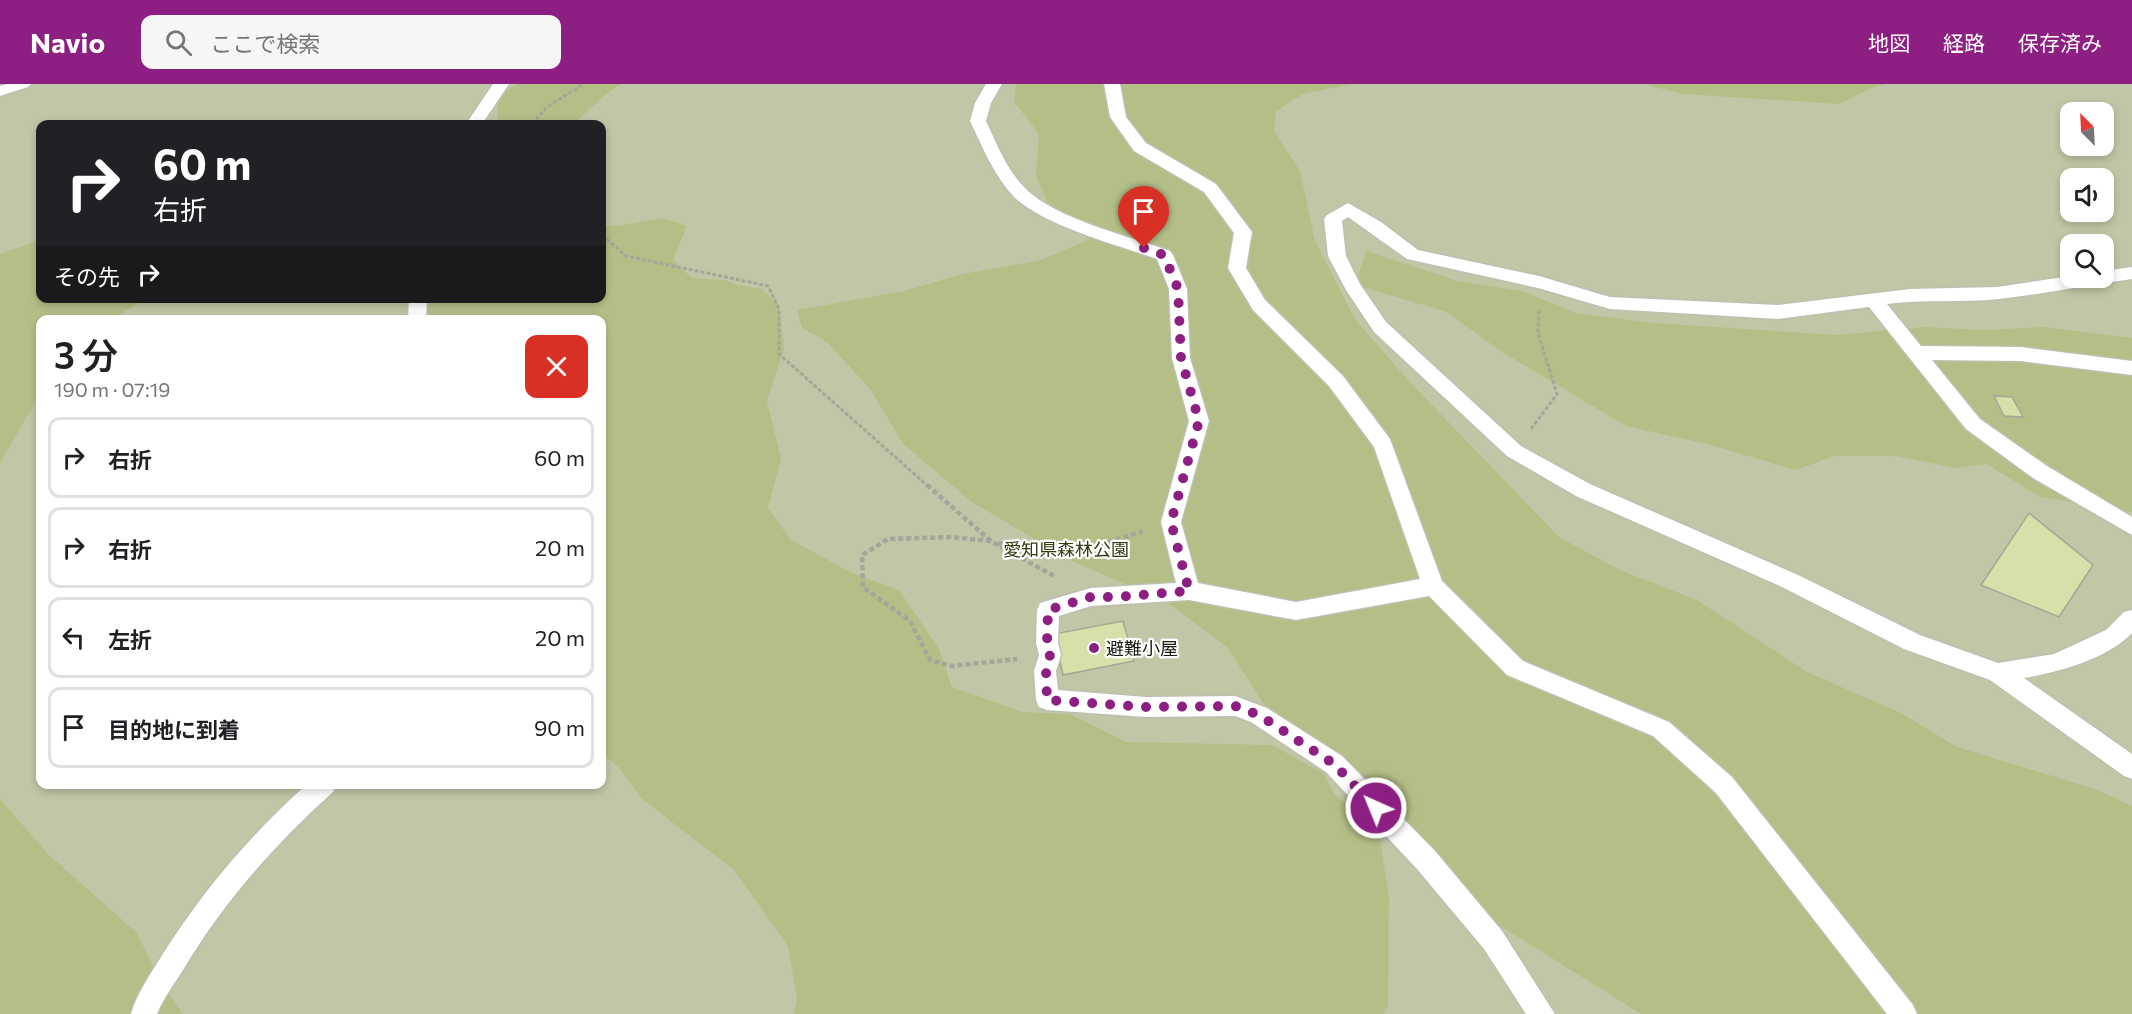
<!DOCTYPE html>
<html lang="ja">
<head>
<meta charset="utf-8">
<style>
	:root { --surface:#fff; --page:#f6f6f6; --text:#202124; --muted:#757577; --line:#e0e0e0; --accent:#8e1f82 }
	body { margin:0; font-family:Commissioner,"Noto Sans JP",sans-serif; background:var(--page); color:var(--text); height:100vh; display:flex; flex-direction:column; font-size:22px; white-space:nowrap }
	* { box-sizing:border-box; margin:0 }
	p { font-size:20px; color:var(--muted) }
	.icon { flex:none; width:33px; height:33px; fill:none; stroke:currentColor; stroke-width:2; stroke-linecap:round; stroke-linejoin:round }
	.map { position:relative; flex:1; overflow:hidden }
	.sheet { position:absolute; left:36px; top:231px; width:570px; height:474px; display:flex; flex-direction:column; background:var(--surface); border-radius:12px; box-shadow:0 3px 9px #0003 }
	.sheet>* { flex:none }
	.banner { position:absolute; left:36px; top:36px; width:570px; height:183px; border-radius:12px; box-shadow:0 3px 9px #0003; background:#202124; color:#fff; overflow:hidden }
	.needle { width:39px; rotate:336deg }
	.buttons { position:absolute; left:2060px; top:18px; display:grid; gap:12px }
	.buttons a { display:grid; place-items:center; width:54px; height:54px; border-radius:12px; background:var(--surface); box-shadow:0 3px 9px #0003; font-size:30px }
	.pin { position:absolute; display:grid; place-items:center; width:51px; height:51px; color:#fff; margin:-62px -26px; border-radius:50% 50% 50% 0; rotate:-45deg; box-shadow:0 0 6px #0007 }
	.pin .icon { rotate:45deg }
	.me { position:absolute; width:66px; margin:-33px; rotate:316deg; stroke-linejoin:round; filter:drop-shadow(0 0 4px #0008) }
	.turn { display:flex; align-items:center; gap:21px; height:126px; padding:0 18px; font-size:27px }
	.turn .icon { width:78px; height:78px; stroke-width:2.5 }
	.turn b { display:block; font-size:42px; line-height:51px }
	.then { display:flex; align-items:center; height:57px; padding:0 18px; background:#0003; gap:12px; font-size:22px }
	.round { display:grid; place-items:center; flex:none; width:63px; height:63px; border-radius:12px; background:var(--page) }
	.head { display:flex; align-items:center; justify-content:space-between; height:102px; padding:0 18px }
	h1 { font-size:36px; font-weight:600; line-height:45px }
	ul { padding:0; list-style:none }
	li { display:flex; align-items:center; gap:18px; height:81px; margin:0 12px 9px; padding:0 6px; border:3px solid var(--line); border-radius:12px }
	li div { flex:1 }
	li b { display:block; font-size:22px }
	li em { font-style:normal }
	header { display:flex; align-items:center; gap:36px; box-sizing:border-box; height:84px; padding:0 30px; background:var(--accent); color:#fff }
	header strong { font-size:28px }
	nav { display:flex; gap:33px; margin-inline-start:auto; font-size:21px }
	.search { width:420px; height:54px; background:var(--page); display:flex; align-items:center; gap:15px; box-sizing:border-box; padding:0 21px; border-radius:12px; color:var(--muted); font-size:22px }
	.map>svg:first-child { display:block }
	.green { fill:#c0c7a6; fill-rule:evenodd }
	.forest { fill:#b4bf87 }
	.building { fill:#d5e1a8; stroke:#a3a796; stroke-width:1.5 }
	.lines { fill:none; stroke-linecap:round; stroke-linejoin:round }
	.lane-casing { stroke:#bcc0af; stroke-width:3 }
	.path-far1 { stroke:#a3a799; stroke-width:3; stroke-dasharray:4 2; stroke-linecap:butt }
	.path { stroke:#a3a799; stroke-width:4.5; stroke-dasharray:5 3; stroke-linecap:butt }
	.lane { fill:#fff; fill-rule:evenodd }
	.route { stroke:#8e1f82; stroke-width:10; stroke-dasharray:0 18 }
	.poi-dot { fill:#8e1f82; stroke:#fff; stroke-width:2 }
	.labels { text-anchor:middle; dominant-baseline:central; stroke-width:4.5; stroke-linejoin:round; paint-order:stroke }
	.park-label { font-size:18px; fill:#353b10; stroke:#fff }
	.poi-label { font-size:18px; fill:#1a1c15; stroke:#fff; text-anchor:start }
</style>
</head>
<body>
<header>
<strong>Navio</strong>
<div class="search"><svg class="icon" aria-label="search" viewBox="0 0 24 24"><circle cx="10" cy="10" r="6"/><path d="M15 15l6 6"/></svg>ここで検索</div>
<nav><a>地図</a><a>経路</a><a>保存済み</a></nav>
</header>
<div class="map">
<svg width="2132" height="930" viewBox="0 0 2132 930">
	<rect width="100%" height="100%" fill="#f2f6e4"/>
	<path class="green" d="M0,0H2132V930H0ZM2070,28H2103V62H2070ZM40,40H602V214H40ZM2070,94H2103V128H2070ZM2070,160H2103V194H2070ZM40,236H602V700H40Z"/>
	<g class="forest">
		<polygon points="517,0 620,0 606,10 574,40 497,40 498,12"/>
		<polygon points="1016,0 1352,0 1303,10 1276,27 1274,47 1300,87 1315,157 1355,235 1408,296 1559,453 1620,486 1697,516 1807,588 1899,628 1957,663 2098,706 2132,722 2132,930 1641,930 1467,821 1370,732 1266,623 1227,563 1168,519 1070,476 972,418 904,361 870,305 827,258 802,244 797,226 904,207 963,190 1037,177 1089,156 1047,118 1036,91 1039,50 1014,18"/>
		<polygon points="1644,0 1885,0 1869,5 1839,20 1682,10"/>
		<path d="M662,134L687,142L673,176L692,194L725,196L738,201L762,205L779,221L784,264L767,317L781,375L768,424L790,455L850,488L899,506L939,565L952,603L1022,628L1070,630L1126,658L1272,661L1323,689L1334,709L1380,755L1389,813L1388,924L1383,930H794L797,915L788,862L734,786L641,714L619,684L604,671L602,664V236H415L430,219L440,215L602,214V142C623,143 641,137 662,134Z"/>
		<polygon points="40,156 40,214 144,215 114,235 40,236 40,310 0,379 0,170"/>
		<polygon points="1366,167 1458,197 1522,207 1576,229 1654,239 1837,251 1925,243 1984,246 2043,243 2132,254 2132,428 2040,413 1987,380 1955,384 1895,372 1834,372 1796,386 1703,359 1626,342 1499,266 1447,228 1355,201"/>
		<polygon points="0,715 49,771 137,849 160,896 183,930 0,930"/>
	</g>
	<g class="building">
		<polygon points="1994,312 2012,313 2023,333 2004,332"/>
		<polygon points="2029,429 2093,481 2059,533 1981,501"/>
		<polygon points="1123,537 1134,577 1063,591 1054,550"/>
	</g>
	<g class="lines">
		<defs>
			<g id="lane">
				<polygon points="7,0 31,0 28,3 0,12 0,2"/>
				<polygon points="493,0 509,0 482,40 466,40"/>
				<path d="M986,0H1002L991,19L986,37C997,60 1007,87 1026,105C1056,135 1129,152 1170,167L1173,171L1187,205L1190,274L1209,337L1181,438L1198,499L1296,518L1420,495L1374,363L1329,302L1253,226L1228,184L1234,149L1204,108L1134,67L1110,33L1104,0H1120L1126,33L1146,59L1216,100L1252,148L1246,184L1265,216L1343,292L1390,355L1442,497L1523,577L1669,638L1732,693L1913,921L1917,930H1887L1716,709L1653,652L1507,591L1429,512L1296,536L1189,516L1091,522L1059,532L1058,559L1061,571L1056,587L1058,606L1146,613L1235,612L1267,624L1342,672L1435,767L1502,847L1555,930H1526L1484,865L1417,785L1326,688L1251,638L1235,632L1146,633L1047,626L1039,623L1036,616L1034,587L1039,571L1036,559L1037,526L1040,519L1091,504L1176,499L1161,438L1189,337L1172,274L1169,205L1157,175C1117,161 1044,142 1014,113C994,92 982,62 970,37L975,19Z"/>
				<path d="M1348,119L1381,138L1418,166L1539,192L1610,213L1778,221L1910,205L1997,203L2070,192L2103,194V187L2132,183V195C2088,201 2043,210 1999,215C1962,219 1924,215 1887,220L1921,262L2021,263L2132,277V291L2021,277L1932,276L1980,335L2047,382L2132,433V451L2033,394L1966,345L1869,223L1778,235L1610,225L1538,204L1407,175L1348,133L1342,137L1346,172L1360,200L1386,238L1521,362L1590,400L1796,490L1920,551L1998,579L2054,570L2106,546L2124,528L2132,526V549C2107,575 2059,588 2024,594L2132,670V695L2124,692L1990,596L1904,565L1780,502L1576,412L1507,372L1374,248L1346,206L1328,172L1324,135L1327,131Z"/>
				<polygon points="409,214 427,214 426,236 408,236"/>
				<path d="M307,700H337L333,708C275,760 223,819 183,886C174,900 163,915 157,930H131C137,909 150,891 161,873C201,809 250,751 307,700Z"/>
			</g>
		</defs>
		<use href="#lane" class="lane-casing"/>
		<g class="path-far1">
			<polyline points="532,40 546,24 583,0"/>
			<polyline points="602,151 626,172 768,202 779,225 779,270 929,403"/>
			<polyline points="1531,345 1557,310 1538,249 1539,226"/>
		</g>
		<g class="path">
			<polyline points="927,401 992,458 1056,493"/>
			<polyline points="991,457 951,453 888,455 862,471 863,503 910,537 930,576 951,582 1017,575"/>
			<polyline points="998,459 1041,468 1103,460 1143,447"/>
		</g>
		<use href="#lane" class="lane"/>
	</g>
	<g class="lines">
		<polyline class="route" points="1144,164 1164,171 1178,205 1181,274 1199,337 1171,438 1189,507 1118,513 1091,513 1048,526 1047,559 1050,571 1046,587 1047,616 1146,623 1235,622 1259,631 1334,680 1376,724"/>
	</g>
	<circle class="poi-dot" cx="1094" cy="564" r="6"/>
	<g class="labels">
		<g class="park-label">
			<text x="1066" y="465">愛知県森林公園</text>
		</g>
		<g class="poi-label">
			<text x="1106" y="564">避難小屋</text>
		</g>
	</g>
</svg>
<div class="buttons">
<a><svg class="needle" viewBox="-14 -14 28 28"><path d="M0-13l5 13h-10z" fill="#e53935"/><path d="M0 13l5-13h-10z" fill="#757577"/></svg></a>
<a><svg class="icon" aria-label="sound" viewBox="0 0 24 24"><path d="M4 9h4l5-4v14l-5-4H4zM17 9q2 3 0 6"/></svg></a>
<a><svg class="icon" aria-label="search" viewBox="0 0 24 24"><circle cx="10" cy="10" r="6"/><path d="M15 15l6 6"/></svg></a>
</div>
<div class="pin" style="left:1144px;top:164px;background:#d93025"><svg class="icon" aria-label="arrive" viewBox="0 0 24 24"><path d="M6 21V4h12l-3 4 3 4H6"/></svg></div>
<svg class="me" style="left:1376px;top:724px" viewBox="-20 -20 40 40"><circle r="17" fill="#8e1f82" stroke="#fff" stroke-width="3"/><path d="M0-11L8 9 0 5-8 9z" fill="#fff"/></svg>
<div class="banner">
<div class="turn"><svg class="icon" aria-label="right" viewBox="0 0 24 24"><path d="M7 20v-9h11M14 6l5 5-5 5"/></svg><div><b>60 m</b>右折</div></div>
<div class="then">その先<svg class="icon" aria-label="right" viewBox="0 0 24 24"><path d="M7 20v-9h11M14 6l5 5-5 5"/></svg></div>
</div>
<section class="sheet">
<div class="head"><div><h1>3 分</h1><p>190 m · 07:19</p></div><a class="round" style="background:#d93025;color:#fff"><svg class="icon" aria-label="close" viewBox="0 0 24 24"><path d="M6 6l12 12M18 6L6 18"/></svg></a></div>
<ul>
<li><svg class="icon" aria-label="right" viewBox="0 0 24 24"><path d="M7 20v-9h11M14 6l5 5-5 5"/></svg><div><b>右折</b></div><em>60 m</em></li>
<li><svg class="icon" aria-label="right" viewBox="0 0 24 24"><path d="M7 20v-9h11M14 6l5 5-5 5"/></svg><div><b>右折</b></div><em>20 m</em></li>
<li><svg class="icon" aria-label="left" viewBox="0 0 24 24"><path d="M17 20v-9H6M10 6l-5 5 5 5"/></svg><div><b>左折</b></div><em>20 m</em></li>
<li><svg class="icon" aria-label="arrive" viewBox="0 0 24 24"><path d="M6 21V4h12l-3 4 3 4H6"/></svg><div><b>目的地に到着</b></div><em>90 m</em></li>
</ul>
</section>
</div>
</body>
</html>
